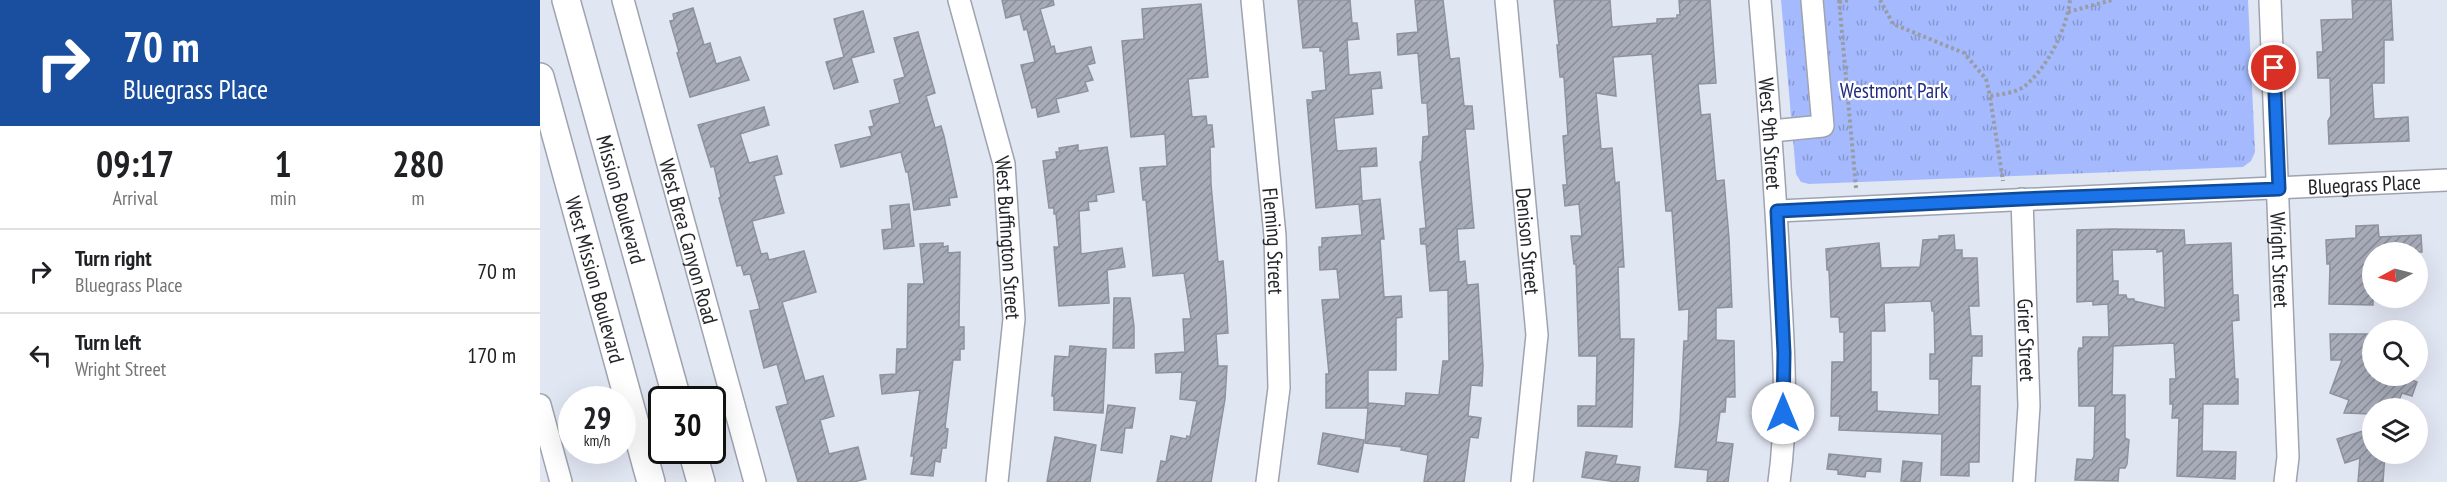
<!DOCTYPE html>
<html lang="en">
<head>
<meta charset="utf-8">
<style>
	:root { --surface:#fff; --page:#f2f2f2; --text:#202124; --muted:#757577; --line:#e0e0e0 }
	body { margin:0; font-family:"PT Sans Narrow",sans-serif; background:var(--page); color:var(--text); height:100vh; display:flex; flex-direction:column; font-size:22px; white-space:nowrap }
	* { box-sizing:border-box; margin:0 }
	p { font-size:20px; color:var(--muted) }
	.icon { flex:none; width:33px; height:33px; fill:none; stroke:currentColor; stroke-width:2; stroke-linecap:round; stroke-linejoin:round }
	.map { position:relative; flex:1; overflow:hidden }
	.details { display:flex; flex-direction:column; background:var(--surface); width:540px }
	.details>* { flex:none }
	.banner { background:#1a4fa0; color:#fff; overflow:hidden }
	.needle { width:39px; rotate:263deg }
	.fabs { position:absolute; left:1822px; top:242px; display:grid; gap:12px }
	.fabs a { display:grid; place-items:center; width:66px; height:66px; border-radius:50%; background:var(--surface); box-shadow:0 6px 24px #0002; font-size:30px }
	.speed { position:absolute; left:18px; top:386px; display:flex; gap:12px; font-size:30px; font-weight:700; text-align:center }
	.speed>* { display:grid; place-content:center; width:78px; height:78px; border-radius:50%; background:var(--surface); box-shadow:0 6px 24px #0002; line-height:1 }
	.speed small { font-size:15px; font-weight:400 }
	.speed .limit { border:3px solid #111; border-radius:9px; background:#fff; color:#111 }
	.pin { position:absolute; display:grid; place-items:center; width:51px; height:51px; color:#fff; margin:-26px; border:3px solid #fff; border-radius:50%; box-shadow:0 2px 6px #0007 }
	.me { position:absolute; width:66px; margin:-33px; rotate:0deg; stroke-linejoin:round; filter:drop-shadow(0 0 4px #0008) }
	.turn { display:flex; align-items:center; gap:21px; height:126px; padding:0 24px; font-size:27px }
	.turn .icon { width:78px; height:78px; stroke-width:2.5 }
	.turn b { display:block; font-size:42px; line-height:51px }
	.eta { display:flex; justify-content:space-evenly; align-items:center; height:102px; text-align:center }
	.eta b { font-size:36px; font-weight:800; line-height:42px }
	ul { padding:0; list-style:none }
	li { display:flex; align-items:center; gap:18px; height:84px; padding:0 24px; border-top:2px solid var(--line) }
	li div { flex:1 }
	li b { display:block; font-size:22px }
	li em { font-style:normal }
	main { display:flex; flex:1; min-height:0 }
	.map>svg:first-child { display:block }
	.park { fill:url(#park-tufts) }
	.building { fill:url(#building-hatch); stroke:#8e929e; stroke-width:1.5; fill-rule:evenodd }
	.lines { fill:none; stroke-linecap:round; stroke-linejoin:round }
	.minor-casing { stroke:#9fa3b0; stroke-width:24 }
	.major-casing { stroke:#9fa3b0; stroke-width:30 }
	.path { stroke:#989ca5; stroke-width:4; stroke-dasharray:3 3; stroke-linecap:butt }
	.minor { stroke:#fff; stroke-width:21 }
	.major { stroke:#fff; stroke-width:27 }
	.route-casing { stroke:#114b97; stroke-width:15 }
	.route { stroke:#1a73e8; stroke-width:10 }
	.labels { text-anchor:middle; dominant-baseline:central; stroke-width:4.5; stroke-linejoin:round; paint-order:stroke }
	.park-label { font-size:21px; fill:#212c80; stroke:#fff }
	.street-label { font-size:21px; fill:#24252a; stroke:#fff }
</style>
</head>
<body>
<main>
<section class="details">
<div class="banner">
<div class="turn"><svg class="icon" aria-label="right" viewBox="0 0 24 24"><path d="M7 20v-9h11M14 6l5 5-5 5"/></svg><div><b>70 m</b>Bluegrass Place</div></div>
</div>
<div class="eta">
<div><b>09:17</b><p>Arrival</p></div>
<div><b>1</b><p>min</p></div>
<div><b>280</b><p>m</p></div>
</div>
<ul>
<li><svg class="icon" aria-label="right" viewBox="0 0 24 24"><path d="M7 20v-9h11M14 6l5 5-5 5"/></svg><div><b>Turn right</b><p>Bluegrass Place</p></div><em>70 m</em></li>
<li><svg class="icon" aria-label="left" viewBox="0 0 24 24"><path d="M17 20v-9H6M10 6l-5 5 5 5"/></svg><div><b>Turn left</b><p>Wright Street</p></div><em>170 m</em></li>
</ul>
</section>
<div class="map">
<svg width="1907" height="482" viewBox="0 0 1907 482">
	<defs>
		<pattern id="park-tufts" width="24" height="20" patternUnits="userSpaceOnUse" patternTransform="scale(1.5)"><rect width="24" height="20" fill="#a5bafe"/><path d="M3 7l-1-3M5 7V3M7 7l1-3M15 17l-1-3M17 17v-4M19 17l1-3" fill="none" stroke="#8697ce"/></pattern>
		<pattern id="building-hatch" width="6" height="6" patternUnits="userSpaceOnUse" patternTransform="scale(1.5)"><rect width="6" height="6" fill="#a8acb9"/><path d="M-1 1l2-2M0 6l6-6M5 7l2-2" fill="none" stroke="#898c97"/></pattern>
	</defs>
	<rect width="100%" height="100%" fill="#e1e6f3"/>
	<polygon class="park" points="1241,0 1708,0 1715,152 1711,161 1703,167 1269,184 1261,182 1256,174"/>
	<g class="building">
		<polygon points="462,0 513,0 514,5 500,9 511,47 514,46 516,54 551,47 555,63 547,65 553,80 545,82 548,91 516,99 519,112 498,117 496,107 492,108 481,65 495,62 487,29 484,30 480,14 466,18"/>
		<polygon points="758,0 810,0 812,23 817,23 819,39 807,40 809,75 840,72 842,88 831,89 833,114 794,118 797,151 836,148 837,166 820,167 822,201 840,199 844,239 840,239 844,297 861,296 862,317 856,318 856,370 828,370 828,406 829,403 865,406 866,393 899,395 903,361 909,361 908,290 890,291 886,244 881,244 880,229 886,228 880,162 882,161 883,137 889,136 887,103 882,103 878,53 858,55 857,34 878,32 875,0 903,0 910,59 919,58 924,106 932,106 934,129 925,129 934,228 917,229 919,262 925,261 927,285 938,284 943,366 942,386 931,385 928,416 941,418 938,438 930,437 924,482 884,482 888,455 861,450 862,447 825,443 828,408 786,408 786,374 789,374 782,300 800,299 797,269 780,270 779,247 782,247 782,238 822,235 819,204 776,208 767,100 773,100 772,92 786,90 783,51 780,51 780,47 763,48"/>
		<polygon points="1014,0 1070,0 1072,27 1117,23 1117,19 1137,18 1137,15 1140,15 1139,0 1170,0 1176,83 1158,84 1161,115 1170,114 1176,181 1184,180 1189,238 1192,307 1176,308 1176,340 1194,341 1195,397 1186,397 1185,412 1180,412 1176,442 1193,444 1188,482 1167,482 1168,470 1135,467 1140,421 1144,341 1148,341 1149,309 1139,310 1132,211 1126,211 1112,54 1073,57 1076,96 1056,93 1061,149 1072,148 1075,183 1079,182 1084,267 1078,267 1080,339 1094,339 1092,427 1038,426 1038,406 1056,406 1057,356 1039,356 1036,264 1034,264 1031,236 1042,236 1039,204 1025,206 1023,185 1027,185 1023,136 1028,135 1024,77 1020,77 1017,45 1019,45"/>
		<polygon points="1812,0 1851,0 1853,40 1844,40 1844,83 1832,83 1834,119 1868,117 1869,141 1789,144 1788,121 1791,116 1790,78 1778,78 1777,52 1783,52 1781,20 1813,19"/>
		<polygon points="661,4 668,77 648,79 652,117 666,116 667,125 672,125 674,147 670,147 671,184 678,262 683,261 686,296 688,333 676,334 678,366 687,366 685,399 671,482 617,482 621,461 626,462 631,436 646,439 647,436 650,437 657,401 640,399 642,372 616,373 615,354 645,352 643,319 651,319 644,273 613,276 606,200 603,200 600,168 627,166 625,134 591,137 582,41 604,39 602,9"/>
		<polygon points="153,8 164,45 170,43 176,64 200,57 209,80 150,97 137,53 139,52 130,21 134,20 133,14"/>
		<polygon points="323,11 334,52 311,58 318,82 294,89 286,62 304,57 294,19"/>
		<polygon points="378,32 395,93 386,96 395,128 401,126 404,136 417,197 409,198 410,205 374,210 368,172 366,172 361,152 301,167 295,145 332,136 329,127 334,126 330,111 360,103 354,80 365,77 354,38"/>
		<polygon points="224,107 229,125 200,134 209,163 237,156 242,174 234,176 244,213 212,221 221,254 227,253 229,260 264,251 276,292 242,302 265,381 283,376 294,416 280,420 289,454 318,447 326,479 313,482 258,482 236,407 248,404 237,364 224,368 217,340 210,311 220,309 210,274 204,275 201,265 197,266 179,198 181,197 174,166 171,167 158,125"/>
		<polygon points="538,145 538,151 567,147 574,192 556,195 557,201 548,202 549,210 539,211 541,254 582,248 585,267 567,270 569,303 519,306 514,247 519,247 516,214 514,214 514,208 509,208 503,161 517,159 516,152 520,152 519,148"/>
		<polygon points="369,204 374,246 344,249 342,230 352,229 350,206"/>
		<polygon points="1838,225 1839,237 1881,235 1882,252 1833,252 1833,305 1789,304 1790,264 1787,264 1786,240 1816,238 1816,226"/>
		<path d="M1572,229L1644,230L1645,245L1691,243L1693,295H1698L1699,320L1692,321L1695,379H1698V404H1663L1662,451L1696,452L1695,479L1637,476L1639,418H1632L1633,404H1630V379H1636L1634,343L1573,346L1572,395H1585V438L1589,440L1587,464L1585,468H1579L1578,481L1535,480L1537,459L1552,460L1554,456L1555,406H1539L1538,352L1539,348H1543V337H1569L1568,304L1553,305V301L1537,302V230ZM1617,249V252L1623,251L1625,308L1594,301V299H1587L1586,295H1578V281H1573L1572,250Z"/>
		<path d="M1414,235L1415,250H1422V258H1437L1439,306H1429L1431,336H1442V356H1432L1431,386H1440L1439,462H1429V476L1401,475L1402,434L1299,430L1300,416H1291L1292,362H1304V332H1300L1299,317H1291L1289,270H1287L1286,249L1339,243L1341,268L1380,267L1383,240L1399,239V236ZM1391,301L1392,311H1394L1395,354H1390V379H1399V415L1337,411V392H1331V331H1345L1344,303Z"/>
		<polygon points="403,243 403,247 408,246 408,253 420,252 419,327 424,327 424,349 420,349 420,360 413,360 405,428 408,429 406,448 402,448 400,462 395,461 393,476 371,474 374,456 371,456 380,390 342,394 340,375 356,374 357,349 367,349 368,284 384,284 380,244"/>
		<polygon points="574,298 590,298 594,326 594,348 573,348"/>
		<polygon points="1790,334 1833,334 1833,375 1858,375 1877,382 1872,396 1862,393 1856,408 1833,408 1833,414 1804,413 1809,400 1790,393 1802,360 1791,360"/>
		<polygon points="530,346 566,349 563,413 514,410 514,396 512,396 515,356 529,357"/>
		<polygon points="568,405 595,408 592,428 585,428 582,453 561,450"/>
		<polygon points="1833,428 1833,453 1845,453 1843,482 1818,482 1820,458 1805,463 1797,439"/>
		<polygon points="783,433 824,440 818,472 778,464"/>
		<polygon points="515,437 556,445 550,482 507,482"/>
		<polygon points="1046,452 1077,456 1075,464 1100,467 1098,482 1077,482 1042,477"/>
		<polygon points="1289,454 1341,459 1340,472 1326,471 1325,477 1298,474 1298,470 1287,469"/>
		<polygon points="1363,461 1382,463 1380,482 1361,481"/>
	</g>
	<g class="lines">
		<defs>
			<g id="minor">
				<path id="s1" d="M83,0L215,482"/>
				<path id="s2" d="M419,0L464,164L474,319L457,482"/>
				<path id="s3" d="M712,0L735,236L739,388L727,482"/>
				<path id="s4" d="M966,0L997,335L982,482"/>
				<path id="s5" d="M1220,0C1228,95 1236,191 1240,286C1244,351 1248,418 1239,482"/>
				<path id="s6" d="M1730,0L1748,457L1745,482"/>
				<polyline points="1231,131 1283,126 1272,0"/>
				<path id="s7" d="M1482,199L1489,406L1484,482"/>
				<path id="s8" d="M1237,211L1907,180"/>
				<polyline points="0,405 21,482"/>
			</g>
			<g id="major">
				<path id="s9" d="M26,0L137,399"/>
				<path id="s10" d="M0,77L111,482"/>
				<polyline points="152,450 161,482"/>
			</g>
		</defs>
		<use href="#minor" class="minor-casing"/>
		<use href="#major" class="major-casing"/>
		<g class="path">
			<polyline points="1299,0 1316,188"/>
			<path d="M1340,0L1353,24L1424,53L1446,79L1450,96C1462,94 1476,93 1485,86C1509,65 1526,30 1530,0"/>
			<polyline points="1299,2 1309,0"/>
			<polyline points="1528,12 1572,0"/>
			<polyline points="1450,97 1463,181"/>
		</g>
		<use href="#minor" class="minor"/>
		<use href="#major" class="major"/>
	</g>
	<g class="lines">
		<defs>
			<polyline id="route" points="1243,413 1244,353 1237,211 1482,199 1739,189 1734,68"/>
		</defs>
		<use href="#route" class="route-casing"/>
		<use href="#route" class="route"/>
	</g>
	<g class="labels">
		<g class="park-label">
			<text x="1354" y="90">Westmont Park</text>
		</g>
		<g class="street-label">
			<text stroke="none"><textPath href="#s5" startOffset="134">West 9th Street</textPath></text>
			<text stroke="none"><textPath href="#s8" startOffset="588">Bluegrass Place</textPath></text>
			<text stroke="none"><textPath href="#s9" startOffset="207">Mission Boulevard</textPath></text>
			<text stroke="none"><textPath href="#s2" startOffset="244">West Buffington Street</textPath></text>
			<text stroke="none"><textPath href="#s1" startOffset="250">West Brea Canyon Road</textPath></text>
			<text stroke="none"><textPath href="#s3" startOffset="242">Fleming Street</textPath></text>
			<text stroke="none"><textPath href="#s4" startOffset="242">Denison Street</textPath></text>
			<text stroke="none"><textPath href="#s6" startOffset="260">Wright Street</textPath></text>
			<text stroke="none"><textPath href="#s10" startOffset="210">West Mission Boulevard</textPath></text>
			<text stroke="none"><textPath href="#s7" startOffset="141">Grier Street</textPath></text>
		</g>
	</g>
</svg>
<div class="fabs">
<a><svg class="needle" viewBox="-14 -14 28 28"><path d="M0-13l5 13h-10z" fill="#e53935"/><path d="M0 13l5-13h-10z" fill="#757577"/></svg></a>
<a><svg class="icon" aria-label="search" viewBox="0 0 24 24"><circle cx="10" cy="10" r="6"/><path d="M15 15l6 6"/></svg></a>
<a><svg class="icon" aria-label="layers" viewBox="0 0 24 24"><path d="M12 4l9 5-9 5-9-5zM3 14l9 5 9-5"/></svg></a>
</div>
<div class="speed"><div>29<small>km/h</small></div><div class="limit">30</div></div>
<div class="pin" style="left:1734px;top:68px;background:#d93025"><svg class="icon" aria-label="arrive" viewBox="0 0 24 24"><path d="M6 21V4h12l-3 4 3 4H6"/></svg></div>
<svg class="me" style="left:1243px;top:413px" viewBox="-20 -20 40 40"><circle r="19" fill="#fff"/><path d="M0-13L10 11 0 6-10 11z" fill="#1a73e8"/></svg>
</div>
</main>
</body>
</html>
